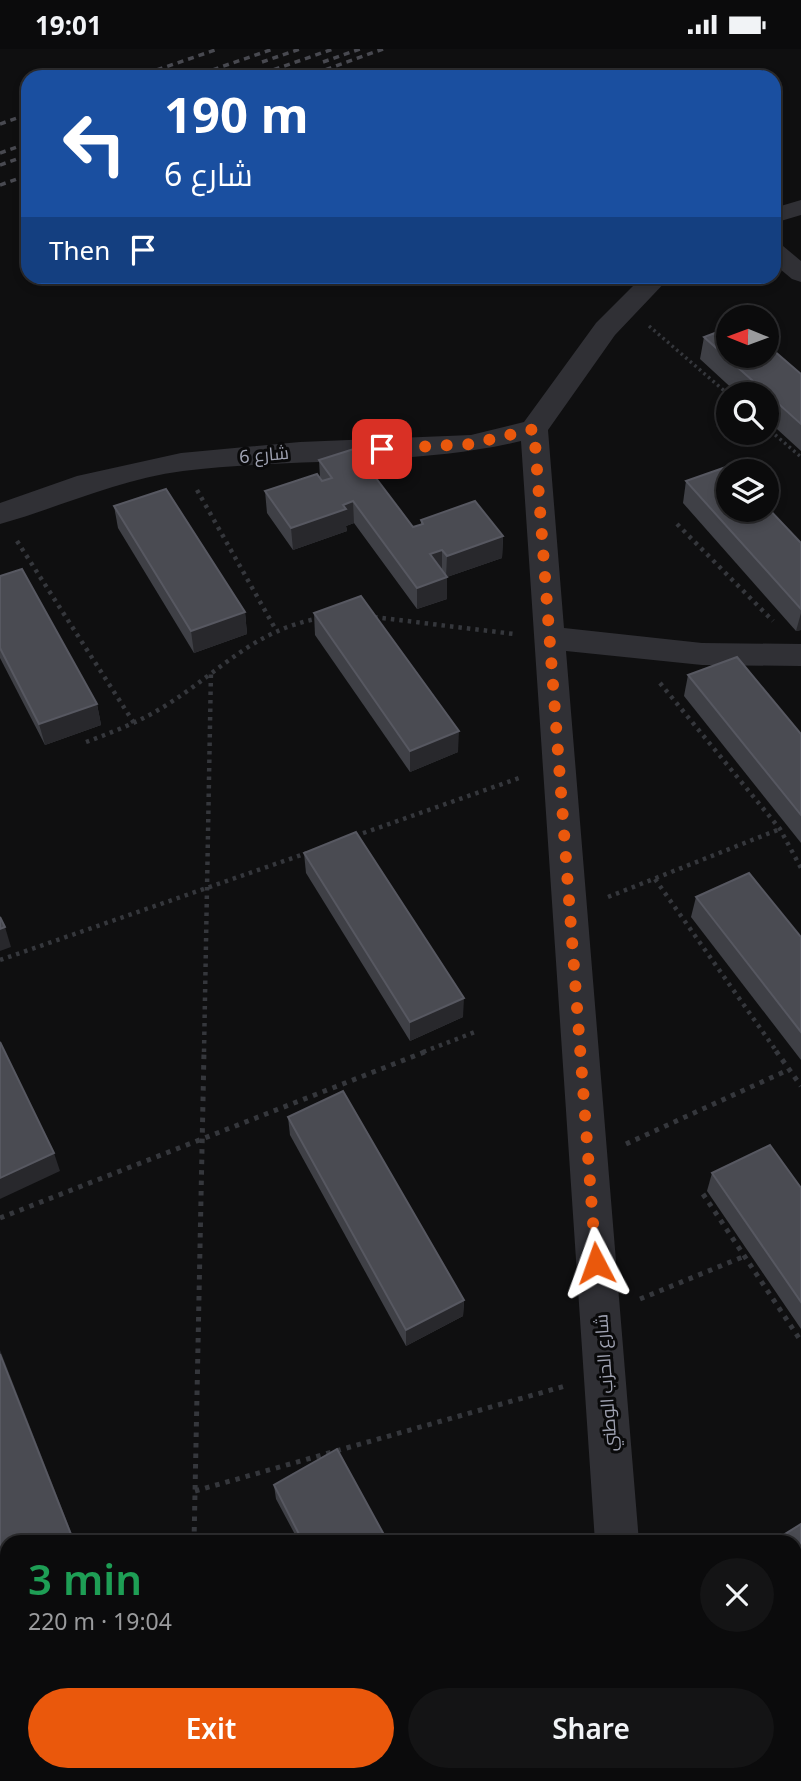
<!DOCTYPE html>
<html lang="en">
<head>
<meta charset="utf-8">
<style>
	:root { --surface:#0b0b0c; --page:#141415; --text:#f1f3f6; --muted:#9a9b9d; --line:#2b2b2d; --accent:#ea580c }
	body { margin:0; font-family:"Noto Sans",Cairo,sans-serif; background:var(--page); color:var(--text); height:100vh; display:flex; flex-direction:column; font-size:26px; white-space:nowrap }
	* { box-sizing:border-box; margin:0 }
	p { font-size:23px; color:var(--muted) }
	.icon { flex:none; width:38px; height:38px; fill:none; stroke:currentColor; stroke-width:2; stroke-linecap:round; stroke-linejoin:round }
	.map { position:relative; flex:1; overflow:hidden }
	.panel { position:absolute; left:0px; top:1486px; width:802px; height:247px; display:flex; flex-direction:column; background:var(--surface); border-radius:21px 21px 0 0; box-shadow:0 4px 10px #0003,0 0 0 2px var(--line) }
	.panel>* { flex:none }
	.top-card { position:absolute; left:21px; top:21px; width:760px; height:214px; border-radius:21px; box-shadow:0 4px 10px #0003,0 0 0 2px var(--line); background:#1a4fa0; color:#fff; overflow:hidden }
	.needle { width:46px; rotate:271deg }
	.tools { position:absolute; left:716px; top:256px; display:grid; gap:14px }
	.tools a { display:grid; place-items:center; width:63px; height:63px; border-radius:50%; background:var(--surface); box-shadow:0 4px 10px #0003,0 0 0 2px var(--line); font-size:35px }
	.pin { position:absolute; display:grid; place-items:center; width:60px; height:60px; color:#fff; margin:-30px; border-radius:14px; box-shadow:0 4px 10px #0006 }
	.me { position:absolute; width:77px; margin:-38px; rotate:356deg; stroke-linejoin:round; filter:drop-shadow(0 0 5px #0008) }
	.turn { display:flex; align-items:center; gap:24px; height:147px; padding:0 28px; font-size:32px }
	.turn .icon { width:91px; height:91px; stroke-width:2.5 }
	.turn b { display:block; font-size:49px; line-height:60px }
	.then { display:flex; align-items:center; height:66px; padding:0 28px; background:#0003; gap:14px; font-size:26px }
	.round { display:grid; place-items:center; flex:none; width:74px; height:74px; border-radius:37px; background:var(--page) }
	.overview { display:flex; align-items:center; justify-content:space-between; height:119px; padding:0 28px }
	h1 { font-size:42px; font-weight:600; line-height:52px; color:#1e9e55 }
	.button { display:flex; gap:14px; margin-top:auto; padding:14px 28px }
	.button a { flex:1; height:80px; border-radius:42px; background:var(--accent); color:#fff; font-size:28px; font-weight:600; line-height:80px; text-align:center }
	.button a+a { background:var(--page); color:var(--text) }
	.status { display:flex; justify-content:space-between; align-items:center; height:49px; padding:0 35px; background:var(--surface); direction:ltr }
	.status svg { height:19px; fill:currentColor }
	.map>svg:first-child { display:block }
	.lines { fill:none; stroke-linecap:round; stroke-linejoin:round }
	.path-far2 { stroke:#35373c; stroke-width:3.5; stroke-dasharray:2.5 3.5; stroke-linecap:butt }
	.path-far1 { stroke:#35373c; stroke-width:4.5; stroke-dasharray:3.5 5; stroke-linecap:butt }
	.path { stroke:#35373c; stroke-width:5; stroke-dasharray:4.5 6; stroke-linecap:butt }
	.minor { fill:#303035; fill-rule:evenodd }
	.rail { stroke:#484950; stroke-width:3.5; stroke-dasharray:6 5; stroke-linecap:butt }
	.wall { fill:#3f4046 }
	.shaded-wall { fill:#28282c }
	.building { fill:#4a4b52; stroke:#575861; stroke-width:2 }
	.route { stroke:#ea580c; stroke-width:12; stroke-dasharray:0 21.6 }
	.labels { text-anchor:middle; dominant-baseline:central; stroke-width:6; stroke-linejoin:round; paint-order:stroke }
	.street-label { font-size:18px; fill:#9fa2b2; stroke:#0a0a0b }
</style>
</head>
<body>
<div class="status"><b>19:01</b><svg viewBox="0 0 49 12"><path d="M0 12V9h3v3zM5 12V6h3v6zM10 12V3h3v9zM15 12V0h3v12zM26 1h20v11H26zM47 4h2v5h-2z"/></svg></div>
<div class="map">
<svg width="801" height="1732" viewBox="0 0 801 1732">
	<rect width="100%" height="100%" fill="#0f0f10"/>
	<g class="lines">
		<g class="path-far2">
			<polyline points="649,277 728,345"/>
			<polyline points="766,378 801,408"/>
		</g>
		<g class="path-far1">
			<polyline points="197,441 276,581"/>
			<polyline points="677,475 773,572"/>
			<polyline points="17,492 134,674"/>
			<polyline points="374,568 514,585"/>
			<polyline points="660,634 780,780 801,819"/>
			<path d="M86,693C113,683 141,672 165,657C221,622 252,582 320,569"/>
			<polyline points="355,787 522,728"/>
			<polyline points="655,830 777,1003"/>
			<polyline points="608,848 780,780"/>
			<polyline points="0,911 307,804"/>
			<polyline points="204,1003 211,621"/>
			<polyline points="423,1003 475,983"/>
		</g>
		<g class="path">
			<polyline points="776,1002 801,1037"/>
			<polyline points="626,1095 788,1021"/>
			<polyline points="703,1145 801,1292"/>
			<polyline points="0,1169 427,1002"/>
			<polyline points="640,1250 745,1207"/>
			<polyline points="195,1442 565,1337"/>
			<polyline points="194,1493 204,1002"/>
			<polyline points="768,1493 786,1484"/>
			<polyline points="0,1621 7,1618"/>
			<polyline points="794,1645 801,1656"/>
			<polyline points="190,1726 190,1732"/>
		</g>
		<g class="minor">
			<polygon points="801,151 801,166 774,174 774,159"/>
			<polygon points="774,194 783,197 801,212 801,233 792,230 774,215"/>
			<path d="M642,228H670L615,286L548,381L564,579L702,594L801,595V617L702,616L566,602L639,1493H595L521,392C412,418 295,408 183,422C119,430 61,458 0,475V454L77,427L181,404L300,393L471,386L524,373L596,274Z"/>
			<polygon points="610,1726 658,1726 659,1732 611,1732"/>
		</g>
		<g class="rail">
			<polyline points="262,13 300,0"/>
			<polyline points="323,13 360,0"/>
			<polyline points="136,28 218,0"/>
			<polyline points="192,28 273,0"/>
			<polyline points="253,28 333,0"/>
			<polyline points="305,28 383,0"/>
			<polyline points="0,75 28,65"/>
			<polyline points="0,104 28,94"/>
			<polyline points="0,116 28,106"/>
			<polyline points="0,136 28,126"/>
		</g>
	</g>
	<g class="wall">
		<polygon points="704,288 801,325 801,402 766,370 766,345 738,345 700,310"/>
		<polygon points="319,411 413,478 421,475 421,471 503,487 502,509 447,528 447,550 417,560 354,474 346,477 347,482 293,501 267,464 265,442 320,429"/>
		<polygon points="686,432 801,494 801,581 796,582 683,454"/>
		<polygon points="114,457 245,563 247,585 194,604 118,479"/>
		<polygon points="0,527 97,655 101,676 45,696 0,609"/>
		<polygon points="314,564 458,703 410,723 315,586"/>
		<polygon points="688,626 801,685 801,794 684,647"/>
		<polygon points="304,804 463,968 410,992 306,824"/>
		<polygon points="696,848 801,888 801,1011 691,868"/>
		<polygon points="288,1068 464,1251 463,1267 406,1297 290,1086"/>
		<polygon points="712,1124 801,1139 801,1280 707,1142"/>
		<polygon points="274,1436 388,1493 299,1493 276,1450"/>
		<polygon points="801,1475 801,1591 794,1581 794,1493"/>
	</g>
	<g class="shaded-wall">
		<polygon points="353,452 354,474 346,477 347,482 293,501 291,479"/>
		<polygon points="503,487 502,509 447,528 447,550 417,560 417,539 446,528 447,507"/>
		<polygon points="442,501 442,523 430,505"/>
		<polygon points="245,563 247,585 194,604 191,582"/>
		<polygon points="801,564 801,581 796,582"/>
		<polygon points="97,655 101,676 45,696 39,675"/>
		<polygon points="459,682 458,703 410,723 410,702"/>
		<polygon points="5,878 11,898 0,902 0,880"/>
		<polygon points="464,949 463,968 410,992 410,973"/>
		<polygon points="54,1104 60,1122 0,1150 0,1129"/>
		<polygon points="464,1251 463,1267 406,1297 406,1281"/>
		<polygon points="0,1301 75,1493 74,1493 0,1305"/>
	</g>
	<g class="building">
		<polygon points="728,279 728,306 766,306 766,295 801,325 801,375 704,288"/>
		<polygon points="354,400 413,478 423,475 421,471 475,452 503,487 447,507 442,501 430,505 447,528 417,539 353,452 343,456 346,460 291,479 265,442 317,425 322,432 332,429 319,411"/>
		<polygon points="729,417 734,422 728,422 728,460 766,460 766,457 801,494 801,560 686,432"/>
		<polygon points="166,440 245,563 191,582 114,457"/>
		<polygon points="22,520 97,655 39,675 0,599 0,527"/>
		<polygon points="361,547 459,682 410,702 314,564"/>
		<polygon points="737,608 801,685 801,766 688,626"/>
		<polygon points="356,783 464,949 410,973 304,804"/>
		<polygon points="749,824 801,888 801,983 696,848"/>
		<polygon points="0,868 5,878 0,880"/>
		<polygon points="0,993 54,1104 0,1129"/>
		<polygon points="343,1042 464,1251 406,1281 288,1068"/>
		<polygon points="770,1096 801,1139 801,1253 712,1124"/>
		<polygon points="0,1305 74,1493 7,1493 7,1539 0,1519"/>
		<polygon points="337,1400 388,1493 303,1493 274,1436"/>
		<polygon points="801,1475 801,1567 794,1557 794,1493 772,1493"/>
	</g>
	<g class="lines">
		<polyline class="route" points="382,400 471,395 534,380 596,1214"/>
	</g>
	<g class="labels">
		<g class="street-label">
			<text transform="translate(264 405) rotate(-5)">شارع 6</text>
			<text transform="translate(605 1334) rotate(-94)">شارع الحزب الوطني</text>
		</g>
	</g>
</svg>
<div class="tools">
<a><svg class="needle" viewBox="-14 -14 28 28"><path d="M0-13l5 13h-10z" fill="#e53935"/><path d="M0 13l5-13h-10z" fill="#9a9b9d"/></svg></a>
<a><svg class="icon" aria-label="search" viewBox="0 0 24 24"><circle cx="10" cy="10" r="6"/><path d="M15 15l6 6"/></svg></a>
<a><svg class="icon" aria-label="layers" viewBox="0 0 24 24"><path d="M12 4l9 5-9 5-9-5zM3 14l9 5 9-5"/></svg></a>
</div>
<div class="pin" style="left:382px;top:400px;background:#d93025"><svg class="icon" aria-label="arrive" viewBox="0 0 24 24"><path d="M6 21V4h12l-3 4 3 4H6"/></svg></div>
<svg class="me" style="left:596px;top:1214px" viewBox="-20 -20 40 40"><path d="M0-17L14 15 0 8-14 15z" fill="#ea580c" stroke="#fff" stroke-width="4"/></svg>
<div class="top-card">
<div class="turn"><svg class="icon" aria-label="left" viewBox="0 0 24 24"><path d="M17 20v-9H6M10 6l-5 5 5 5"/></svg><div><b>190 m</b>شارع 6</div></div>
<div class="then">Then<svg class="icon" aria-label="arrive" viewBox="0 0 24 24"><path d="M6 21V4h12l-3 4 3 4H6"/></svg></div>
</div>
<section class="panel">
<div class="overview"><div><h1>3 min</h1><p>220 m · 19:04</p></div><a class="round"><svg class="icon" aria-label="close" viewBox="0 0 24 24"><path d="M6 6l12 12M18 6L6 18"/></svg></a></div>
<div class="button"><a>Exit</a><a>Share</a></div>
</section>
</div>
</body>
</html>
